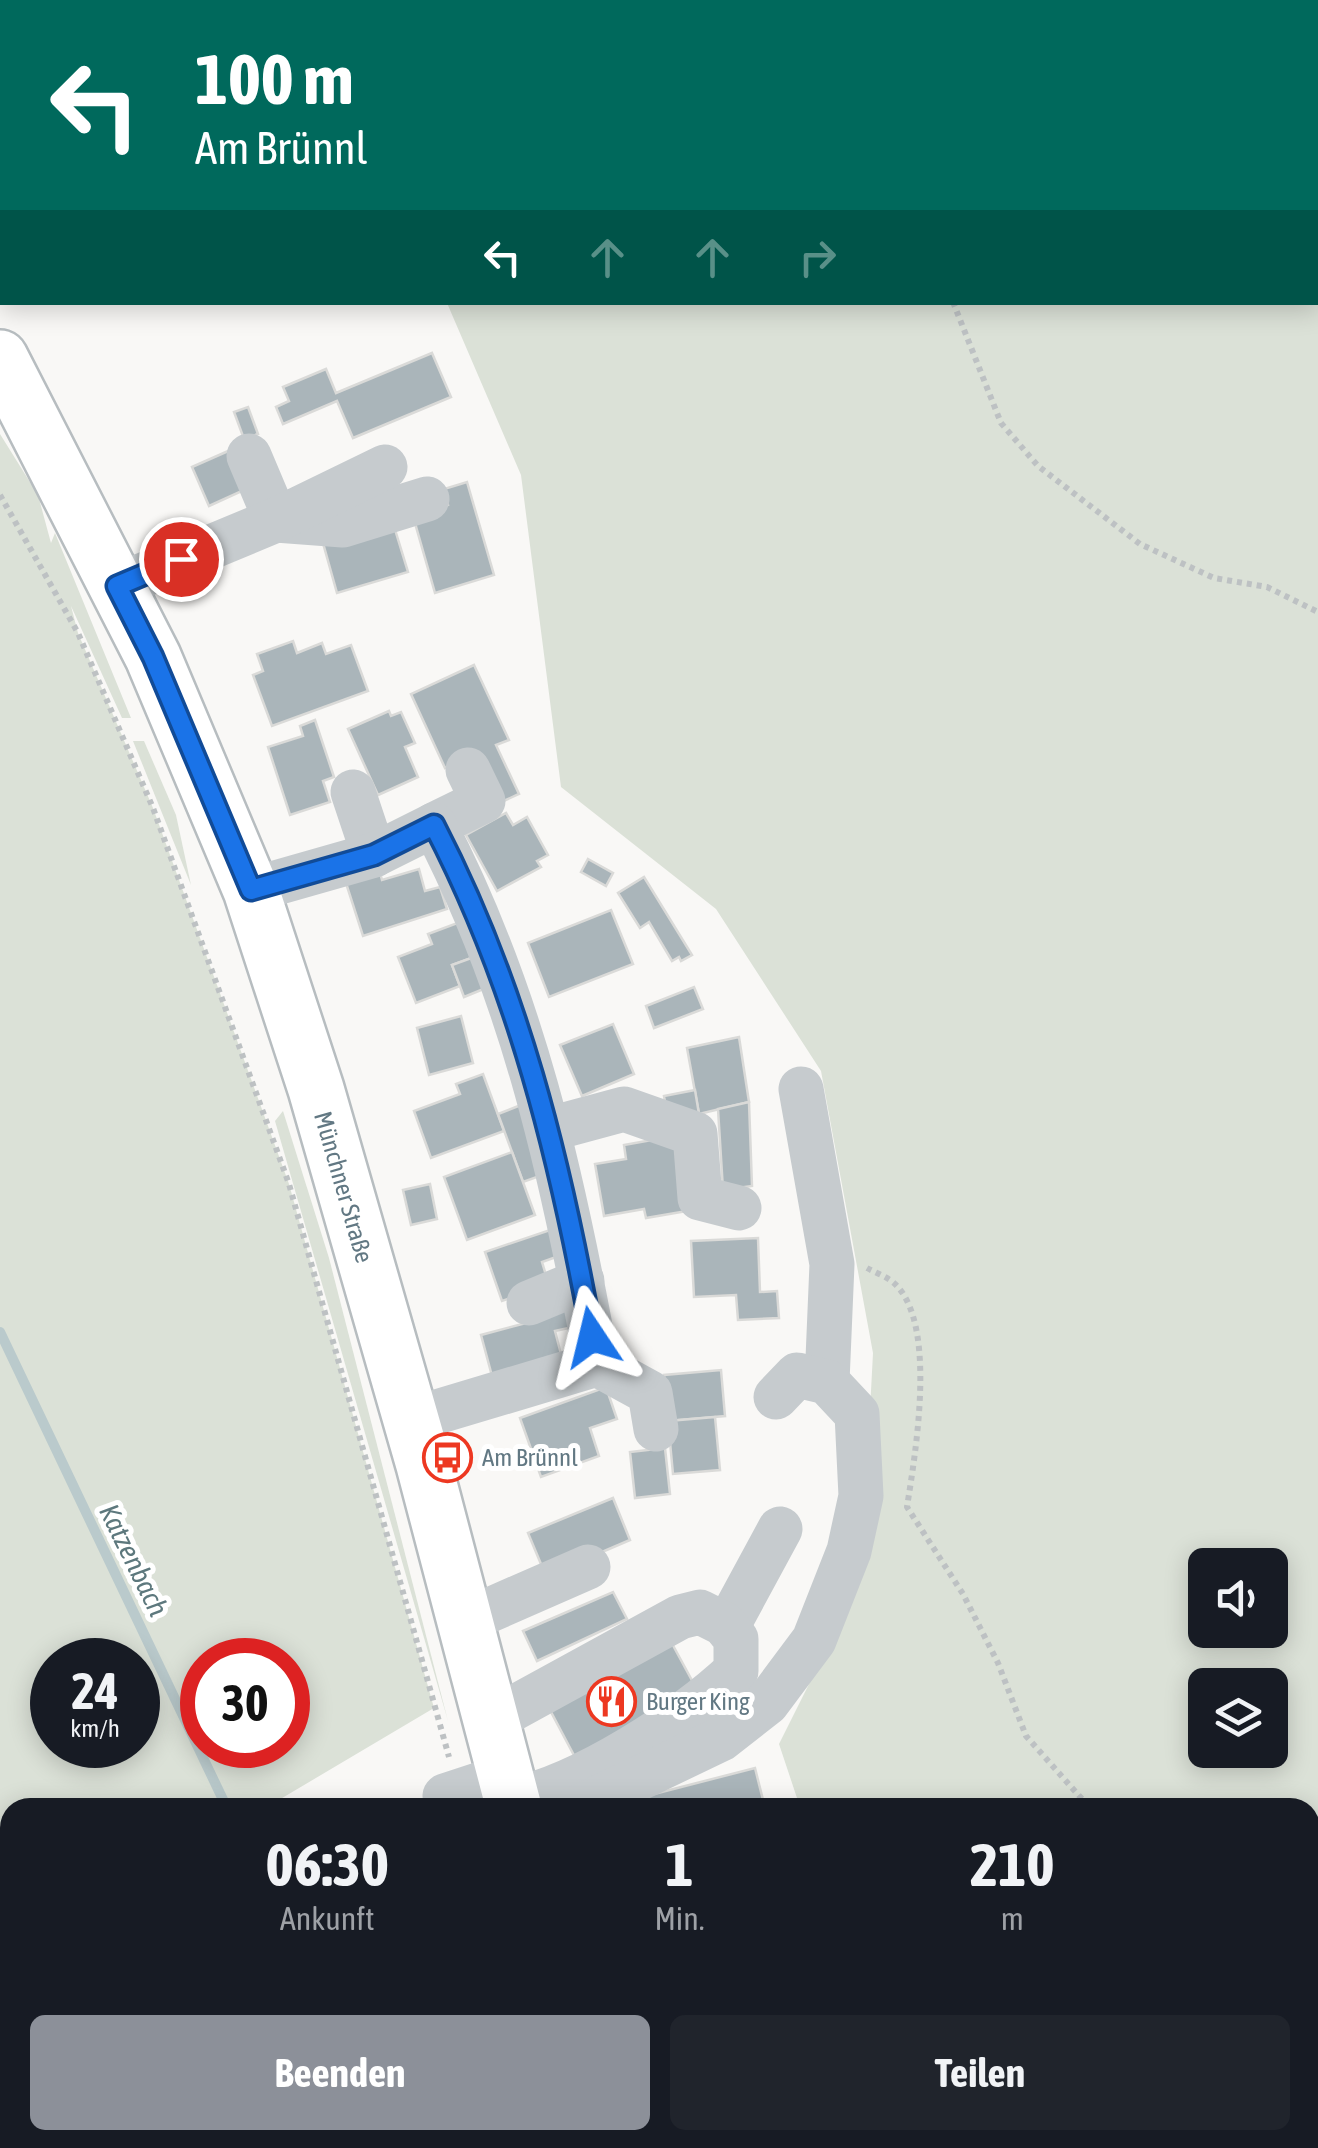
<!DOCTYPE html>
<html lang="de">
<head>
<meta charset="utf-8">
<style>
	:root { --surface:#171b24; --page:#20242c; --text:#f1f3f6; --muted:#9ea1a6; --accent:#8c9099 }
	body { margin:0; font-family:"Asap Condensed",sans-serif; background:var(--page); color:var(--text); height:100vh; display:flex; flex-direction:column; font-size:38px; white-space:nowrap }
	* { box-sizing:border-box; margin:0 }
	p { font-size:32px; color:var(--muted) }
	.icon { flex:none; width:55px; height:55px; fill:none; stroke:currentColor; stroke-width:2; stroke-linecap:round; stroke-linejoin:round }
	.map { position:relative; flex:1; overflow:hidden }
	.side { position:absolute; left:0px; top:1798px; width:1320px; height:352px; display:flex; flex-direction:column; background:var(--surface); border-radius:30px 30px 0 0; box-shadow:0 5px 25px #0003 }
	.side>* { flex:none }
	.banner { position:absolute; left:0px; top:0px; width:1320px; height:305px; box-shadow:0 5px 25px #0003; background:#00695c; color:#fff; overflow:hidden }
	.fabs { position:absolute; left:1188px; top:1548px; display:grid; gap:20px }
	.fabs a { display:grid; place-items:center; width:100px; height:100px; border-radius:15px; background:var(--surface); box-shadow:0 5px 25px #0003; font-size:50px }
	.speed { position:absolute; left:30px; top:1638px; display:flex; gap:20px; font-size:50px; font-weight:700; text-align:center }
	.speed>* { display:grid; place-content:center; width:130px; height:130px; border-radius:50%; background:var(--surface); box-shadow:0 5px 25px #0003; line-height:1 }
	.speed small { font-size:25px; font-weight:400 }
	.speed .limit { border:15px solid #d22; background:#fff; color:#111 }
	.pin { position:absolute; display:grid; place-items:center; width:85px; height:85px; color:#fff; margin:-42px; border:5px solid #fff; border-radius:50%; box-shadow:0 2px 10px #0007 }
	.me { position:absolute; width:110px; margin:-55px; rotate:350deg; stroke-linejoin:round; filter:drop-shadow(0 0 8px #0008) }
	.turn { display:flex; align-items:center; gap:35px; height:210px; padding:0 30px; font-size:45px }
	.turn .icon { width:130px; height:130px; stroke-width:2.5 }
	.turn b { display:block; font-size:70px; line-height:85px }
	.lanes { display:flex; align-items:center; height:95px; padding:0 30px; background:#0003; justify-content:center; gap:50px; direction:ltr }
	.lanes .off { opacity:.35 }
	.eta { display:flex; justify-content:space-evenly; align-items:center; height:170px; text-align:center }
	.eta b { font-size:60px; font-weight:700; line-height:70px }
	.action { display:flex; gap:20px; margin-top:auto; padding:20px 30px }
	.action a { flex:1; height:115px; border-radius:15px; background:var(--accent); color:#fff; font-size:40px; font-weight:700; line-height:115px; text-align:center }
	.action a+a { background:var(--page); color:var(--text) }
	.map>svg:first-child { display:block }
	.green { fill:#dbe1d7; fill-rule:evenodd }
	.lines { fill:none; stroke-linecap:round; stroke-linejoin:round }
	.stream { stroke:#bacacc; stroke-width:10 }
	.building { fill:#aab5ba; stroke:#dadad8; stroke-width:2.5 }
	.major-casing { stroke:#b7bdc0; stroke-width:60 }
	.path { stroke:#bdc1c3; stroke-width:6; stroke-dasharray:5 5; stroke-linecap:butt }
	.minor { stroke:#c6cbce; stroke-width:45 }
	.major { stroke:#fff; stroke-width:55 }
	.route-casing { stroke:#114b97; stroke-width:25 }
	.route { stroke:#1a73e8; stroke-width:18 }
	.labels { text-anchor:middle; dominant-baseline:central; stroke-width:10; stroke-linejoin:round; paint-order:stroke }
	.street-label { font-size:25px; fill:#627883; stroke:#fff }
	.poi-label { font-size:25px; fill:#627883; stroke:#fff; text-anchor:start }
	.water-label { font-size:28px; font-style:italic; fill:#5d787d; stroke:#fff }
</style>
</head>
<body>
<div class="map">
<svg width="1318" height="2148" viewBox="0 0 1318 2148">
	<rect width="100%" height="100%" fill="#f9f8f6"/>
	<g class="green">
		<path d="M314,0H1318V2148H922L918,2140H1310V1808L800,1807L779,1744L861,1580L873,1353L821,1071L716,909L561,787L521,475L447,303L1318,302V2ZM1205,1565H1270V1630H1205ZM1205,1685H1270V1750H1205Z"/>
		<path d="M0,434L38,495L51,543L55,533L131,718H122L71,606L78,633L153,808L289,1184L434,1708L267,1807L10,1808V2140H412L416,2148H0ZM138,1660V1745H52V1660ZM288,1660V1745H202V1660Z"/>
		<polygon points="133,741 144,741 176,815 191,885"/>
		<polygon points="283,1111 329,1258 448,1721 275,1121"/>
	</g>
	<g class="lines">
		<g class="stream">
			<polyline points="0,1332 227,1808"/>
			<polyline points="390,2140 393,2148"/>
		</g>
	</g>
	<g class="building">
		<polygon points="432,353 451,397 353,438 337,401 283,424 276,407 289,401 283,387 326,369 336,393"/>
		<polygon points="248,407 258,434 244,439 234,412"/>
		<polygon points="235,448 253,486 209,506 192,467"/>
		<polygon points="467,482 494,575 435,593 413,516 448,505 444,489"/>
		<polygon points="393,523 408,572 337,593 323,543"/>
		<polygon points="293,641 297,653 322,643 326,654 351,645 368,691 272,726 253,675 263,671 257,654"/>
		<polygon points="474,665 509,740 496,745 519,794 497,804 474,754 445,768 411,694"/>
		<polygon points="389,711 391,716 401,712 415,743 405,747 418,777 378,795 348,729"/>
		<polygon points="315,720 334,777 323,781 330,802 290,815 268,747 303,736 300,726"/>
		<polygon points="506,813 513,825 527,817 548,855 537,861 541,867 497,891 466,835"/>
		<polygon points="588,859 613,873 606,886 581,872"/>
		<polygon points="379,869 382,880 419,869 425,891 440,887 447,909 363,936 345,880"/>
		<polygon points="644,877 692,955 681,961 679,957 672,961 649,922 640,928 618,893"/>
		<polygon points="611,910 633,964 549,997 528,943"/>
		<polygon points="460,922 474,957 452,965 460,986 416,1003 398,957 432,944 428,934"/>
		<polygon points="474,957 486,988 464,997 452,965"/>
		<polygon points="694,987 703,1009 654,1028 646,1006"/>
		<polygon points="461,1016 473,1063 429,1075 417,1028"/>
		<polygon points="613,1024 634,1074 582,1096 560,1045"/>
		<polygon points="739,1037 749,1102 699,1114 687,1048"/>
		<polygon points="483,1074 504,1131 431,1158 414,1111 460,1094 456,1084"/>
		<polygon points="695,1090 699,1114 668,1120 664,1096"/>
		<polygon points="749,1102 752,1186 723,1190 718,1109"/>
		<polygon points="526,1103 551,1172 523,1182 498,1114"/>
		<polygon points="674,1136 687,1211 646,1218 644,1209 604,1216 595,1164 626,1159 624,1145"/>
		<polygon points="512,1152 535,1215 467,1240 444,1177"/>
		<polygon points="430,1184 437,1219 411,1225 403,1190"/>
		<polygon points="550,1230 559,1256 542,1262 549,1285 502,1301 485,1252"/>
		<polygon points="758,1238 760,1292 777,1291 779,1318 738,1320 736,1295 694,1297 691,1241"/>
		<polygon points="566,1302 573,1327 555,1331 562,1358 492,1376 481,1335 541,1319"/>
		<polygon points="721,1370 725,1416 668,1421 664,1375"/>
		<polygon points="606,1387 617,1419 590,1428 599,1456 541,1477 520,1418"/>
		<polygon points="715,1417 720,1470 673,1474 668,1421"/>
		<polygon points="665,1448 670,1494 635,1498 630,1452"/>
		<polygon points="613,1498 630,1540 546,1576 528,1533"/>
		<polygon points="613,1592 627,1619 537,1661 523,1631"/>
		<polygon points="669,1638 695,1686 577,1761 541,1693"/>
		<polygon points="755,1768 765,1808 629,1808 627,1801"/>
		<polygon points="704,2140 886,2140 889,2148 705,2148"/>
	</g>
	<g class="lines">
		<defs>
			<g id="major">
				<polyline points="0,358 153,657 251,890 316,1089 424,1465 514,1808"/>
				<polyline points="598,2140 600,2148"/>
			</g>
		</defs>
		<use href="#major" class="major-casing"/>
		<g class="path">
			<polyline points="883,0 883,2"/>
			<polyline points="1204,0 1205,2"/>
			<polyline points="953,302 1001,423 1038,466 1140,544 1214,578 1267,587 1318,612"/>
			<polyline points="0,495 78,633 153,808 289,1184 449,1757"/>
			<path d="M867,1268C876,1273 888,1277 895,1284C938,1325 915,1455 907,1507L963,1594L998,1663L1026,1736L1090,1808"/>
			<polyline points="547,2140 549,2148"/>
		</g>
		<g class="minor">
			<polyline points="249,456 276,520 343,525 427,499"/>
			<polyline points="117,586 276,520 385,467"/>
			<polyline points="353,792 374,855"/>
			<polyline points="434,825 483,801 468,770"/>
			<path d="M251,890L374,855L434,825C523,995 563,1177 597,1364L410,1420"/>
			<polyline points="801,1089 832,1264 827,1382"/>
			<polyline points="550,1129 624,1109 695,1134 700,1198 739,1208"/>
			<polyline points="529,1303 582,1281"/>
			<polyline points="597,1364 650,1393 656,1429"/>
			<polyline points="467,1620 588,1567"/>
			<polyline points="727,1627 780,1529"/>
			<path d="M492,1720L680,1617L700,1612L724,1624L736,1639V1671C684,1720 582,1786 512,1800"/>
			<polyline points="445,1796 506,1776"/>
			<polyline points="577,1808 721,1739 767,1703 814,1640 849,1551 861,1496 857,1414 827,1382 797,1375 776,1397"/>
			<polyline points="678,2140 680,2148"/>
		</g>
		<use href="#major" class="major"/>
	</g>
	<g class="lines">
		<defs>
			<path id="route" d="M181,559L117,586L153,657L251,890L374,855L434,825C518,987 560,1158 592,1337"/>
		</defs>
		<use href="#route" class="route-casing"/>
		<use href="#route" class="route"/>
	</g>
	<defs>
		<symbol id="bus-ring" viewBox="-11 -11 22 22"><circle r="9.5" fill="#fff" stroke="#ed3821" stroke-width="1.5"/><path d="M-5-6H5V4H4V6H2V4H-2V6H-4V4H-5ZM-3.5-4V0h7V-4ZM-3.5 1.2v1.5H-2V1.2ZM2 1.2v1.5H3.5V1.2Z" fill="#ed3821"/></symbol>
		<symbol id="restaurant-ring" viewBox="-11 -11 22 22"><circle r="9.5" fill="#fff" stroke="#ed3821" stroke-width="1.5"/><path d="M-5-6h1v4h1v-4h1v4h1v-4h1v5L-1.5 .5V6h-2V.5L-5-1ZM5-6V6H3V1.5H1.5Q1.5-4 5-6Z" fill="#ed3821"/></symbol>
	</defs>
	<g fill-rule="evenodd">
		<use href="#bus-ring" x="420" y="1430" width="55" height="55"/>
		<use href="#restaurant-ring" x="584" y="1674" width="55" height="55"/>
	</g>
	<g class="labels">
		<g class="street-label">
			<text transform="translate(344 1187) rotate(74)">Münchner Straße</text>
		</g>
		<g class="poi-label">
			<text x="482" y="1457">Am Brünnl</text>
			<text x="646" y="1701">Burger King</text>
		</g>
		<g class="water-label">
			<text transform="translate(134 1560) rotate(64)">Katzenbach</text>
		</g>
	</g>
</svg>
<div class="fabs">
<a><svg class="icon" aria-label="sound" viewBox="0 0 24 24"><path d="M4 9h4l5-4v14l-5-4H4zM17 9q2 3 0 6"/></svg></a>
<a><svg class="icon" aria-label="layers" viewBox="0 0 24 24"><path d="M12 4l9 5-9 5-9-5zM3 14l9 5 9-5"/></svg></a>
</div>
<div class="speed"><div>24<small>km/h</small></div><div class="limit">30</div></div>
<div class="pin" style="left:181px;top:559px;background:#d93025"><svg class="icon" aria-label="arrive" viewBox="0 0 24 24"><path d="M6 21V4h12l-3 4 3 4H6"/></svg></div>
<svg class="me" style="left:592px;top:1337px" viewBox="-20 -20 40 40"><path d="M0-17L14 15 0 8-14 15z" fill="#1a73e8" stroke="#fff" stroke-width="4"/></svg>
<div class="banner">
<div class="turn"><svg class="icon" aria-label="left" viewBox="0 0 24 24"><path d="M17 20v-9H6M10 6l-5 5 5 5"/></svg><div><b>100 m</b>Am Brünnl</div></div>
<div class="lanes"><svg class="icon" aria-label="left" viewBox="0 0 24 24"><path d="M17 20v-9H6M10 6l-5 5 5 5"/></svg><svg class="icon off" aria-label="ahead" viewBox="0 0 24 24"><path d="M12 20V5M6 11l6-6 6 6"/></svg><svg class="icon off" aria-label="ahead" viewBox="0 0 24 24"><path d="M12 20V5M6 11l6-6 6 6"/></svg><svg class="icon off" aria-label="right" viewBox="0 0 24 24"><path d="M7 20v-9h11M14 6l5 5-5 5"/></svg></div>
</div>
<section class="side">
<div class="eta">
<div><b>06:30</b><p>Ankunft</p></div>
<div><b>1</b><p>Min.</p></div>
<div><b>210</b><p>m</p></div>
</div>
<div class="action"><a>Beenden</a><a>Teilen</a></div>
</section>
</div>
</body>
</html>
